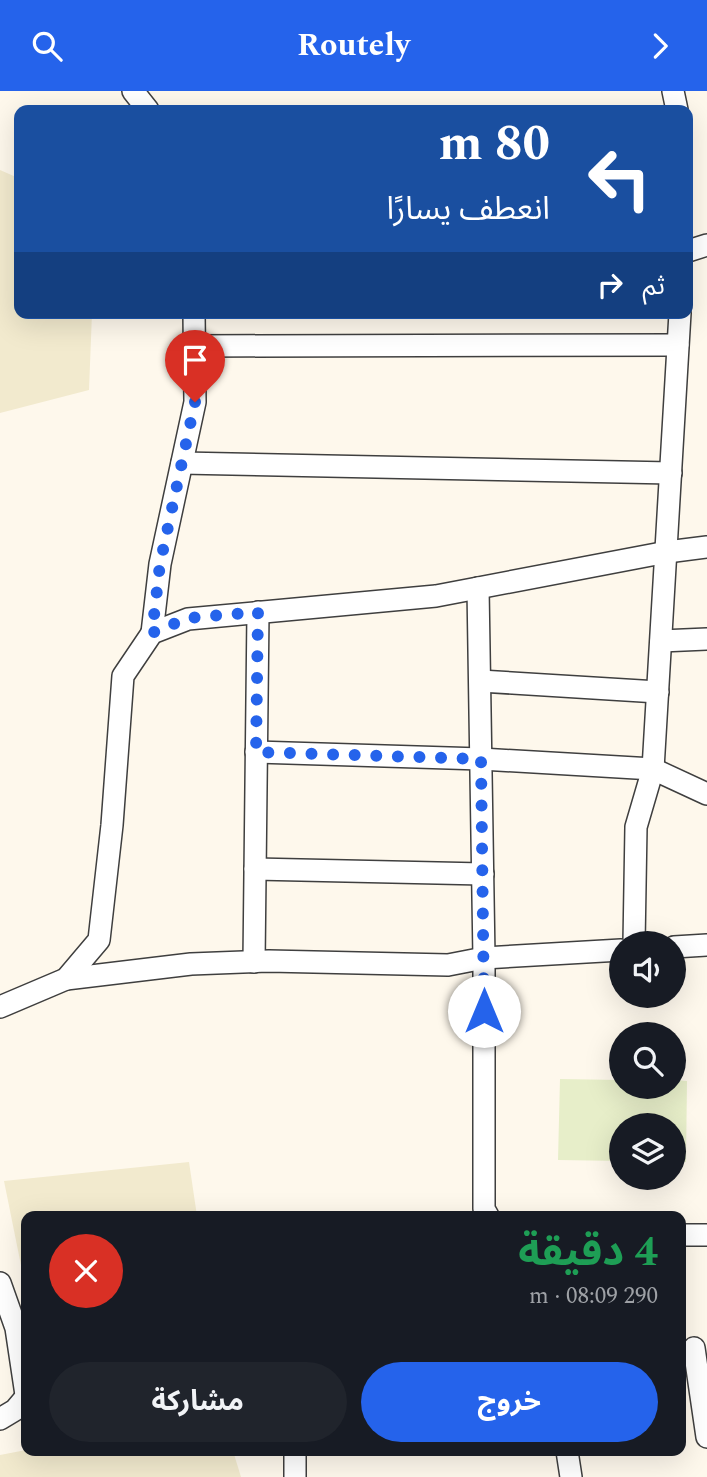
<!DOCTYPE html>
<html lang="ar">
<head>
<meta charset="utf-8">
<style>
	:root { --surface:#171b24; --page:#20242c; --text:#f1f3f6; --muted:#9ea1a6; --accent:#2563eb }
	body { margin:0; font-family:Spectral,"Noto Sans Arabic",serif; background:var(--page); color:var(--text); direction:rtl; height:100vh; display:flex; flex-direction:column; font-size:26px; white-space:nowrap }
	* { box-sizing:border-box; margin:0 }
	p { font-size:23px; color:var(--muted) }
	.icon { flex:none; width:38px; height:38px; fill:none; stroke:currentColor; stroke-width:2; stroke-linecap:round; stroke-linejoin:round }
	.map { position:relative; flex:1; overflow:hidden; direction:ltr }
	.panel { position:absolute; left:21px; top:1120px; width:665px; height:245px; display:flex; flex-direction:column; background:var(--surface); border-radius:14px; box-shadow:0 7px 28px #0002; direction:rtl }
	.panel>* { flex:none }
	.guide { position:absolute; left:14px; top:14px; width:679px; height:214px; border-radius:14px; box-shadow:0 7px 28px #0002; direction:rtl; background:#1a4fa0; color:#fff; overflow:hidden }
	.fabs { position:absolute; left:609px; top:840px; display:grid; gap:14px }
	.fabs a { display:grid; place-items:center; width:77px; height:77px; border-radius:50%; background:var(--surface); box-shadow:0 7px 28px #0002; font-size:35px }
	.pin { position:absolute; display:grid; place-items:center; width:60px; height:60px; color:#fff; margin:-72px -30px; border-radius:50% 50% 50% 0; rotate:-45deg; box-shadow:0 0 7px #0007 }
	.pin .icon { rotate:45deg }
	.me { position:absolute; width:77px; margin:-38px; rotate:0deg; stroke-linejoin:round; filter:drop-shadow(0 0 5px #0008) }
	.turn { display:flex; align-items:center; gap:24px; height:147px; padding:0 28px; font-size:32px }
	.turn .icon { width:91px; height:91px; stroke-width:2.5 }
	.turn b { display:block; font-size:49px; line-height:60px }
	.then { display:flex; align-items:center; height:66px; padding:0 28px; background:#0003; gap:14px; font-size:26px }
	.round { display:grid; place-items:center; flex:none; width:74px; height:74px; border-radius:37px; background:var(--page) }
	.head { display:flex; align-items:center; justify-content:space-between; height:119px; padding:0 28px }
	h1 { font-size:42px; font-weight:700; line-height:52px; color:#1e9e55 }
	.action { display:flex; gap:14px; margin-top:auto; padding:14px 28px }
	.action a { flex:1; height:80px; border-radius:42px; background:var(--accent); color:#fff; font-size:28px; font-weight:700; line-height:80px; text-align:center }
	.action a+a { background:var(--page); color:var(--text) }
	header { display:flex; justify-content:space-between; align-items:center; height:91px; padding:0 28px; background:var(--accent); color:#fff; font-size:32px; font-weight:700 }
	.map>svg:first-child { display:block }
	.farmland { fill:#f2eace }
	.pitch { fill:#e7eec9 }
	.building { fill:#544c49 }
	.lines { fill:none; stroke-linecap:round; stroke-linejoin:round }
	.minor-casing { stroke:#3f3f3f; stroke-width:24 }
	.minor { stroke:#fff; stroke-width:21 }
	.route { stroke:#2563eb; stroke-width:12; stroke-dasharray:0 21.6 }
</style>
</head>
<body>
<header><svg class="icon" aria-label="forward" viewBox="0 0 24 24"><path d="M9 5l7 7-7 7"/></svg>Routely<svg class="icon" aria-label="search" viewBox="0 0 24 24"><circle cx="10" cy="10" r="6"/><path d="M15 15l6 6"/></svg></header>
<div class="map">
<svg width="707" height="1386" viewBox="0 0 707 1386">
	<rect width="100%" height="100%" fill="#fef8ec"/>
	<g class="farmland">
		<polygon points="0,79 16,86 19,91 19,222 92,222 89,299 0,322"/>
		<polygon points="189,1071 197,1125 26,1125 26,1199 4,1090"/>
		<polygon points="26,1359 233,1360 241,1386 0,1386 0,1364"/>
	</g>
	<polygon class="pitch" points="560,988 621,989 621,996 674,996 674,989 687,990 686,1071 674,1071 674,1034 621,1034 621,1070 558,1069"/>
	<polygon class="building" points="681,1162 686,1162 684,1249 681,1249"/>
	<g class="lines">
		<defs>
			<g id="minor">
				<polyline points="133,0 148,19"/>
				<polyline points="673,0 677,19"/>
				<polyline points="688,160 707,154"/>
				<polyline points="194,255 678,254"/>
				<polyline points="182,372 671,382"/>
				<polyline points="478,497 484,867 484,1118 488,1125"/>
				<polyline points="152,542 160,473 195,311 194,222"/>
				<polyline points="661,550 707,548"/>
				<polyline points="480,590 658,601"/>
				<polyline points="256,661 481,668 653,678 707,703"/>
				<polyline points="255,778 483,783"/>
				<polyline points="634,852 636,736 653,678 680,222"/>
				<polyline points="674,856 707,854"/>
				<polyline points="254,871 258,521"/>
				<polyline points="66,888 191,873 269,870 448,874 484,867 621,859"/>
				<polyline points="0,916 66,888 99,849 112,734 123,585 152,542 188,528 436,505 667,461 707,456"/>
				<polyline points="681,1144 707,1144"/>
				<polyline points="0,1192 16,1237 26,1304"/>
				<polyline points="694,1257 707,1346"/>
				<polyline points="0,1328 15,1319 26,1306"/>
				<polyline points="567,1360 571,1386"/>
				<polyline points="295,1386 295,1360"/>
			</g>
		</defs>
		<use href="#minor" class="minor-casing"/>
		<use href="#minor" class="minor"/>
	</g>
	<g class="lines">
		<polyline class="route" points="195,311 160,473 152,542 188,527 258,521 256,661 481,668 484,920"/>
	</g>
</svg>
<div class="fabs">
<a><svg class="icon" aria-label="sound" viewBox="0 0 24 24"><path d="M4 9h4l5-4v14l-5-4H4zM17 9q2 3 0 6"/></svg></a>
<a><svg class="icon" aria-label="search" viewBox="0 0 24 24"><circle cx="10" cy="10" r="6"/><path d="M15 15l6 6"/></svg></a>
<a><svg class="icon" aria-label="layers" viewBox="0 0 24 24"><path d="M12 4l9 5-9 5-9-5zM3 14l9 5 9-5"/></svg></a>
</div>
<div class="pin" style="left:195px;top:311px;background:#d93025"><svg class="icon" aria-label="arrive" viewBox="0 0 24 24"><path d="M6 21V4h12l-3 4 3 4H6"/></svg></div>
<svg class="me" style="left:484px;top:920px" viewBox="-20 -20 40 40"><circle r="19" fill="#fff"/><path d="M0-13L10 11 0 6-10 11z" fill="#2563eb"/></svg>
<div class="guide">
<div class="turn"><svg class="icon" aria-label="left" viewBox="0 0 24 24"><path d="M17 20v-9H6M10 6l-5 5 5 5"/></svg><div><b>80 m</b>انعطف يسارًا</div></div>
<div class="then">ثم<svg class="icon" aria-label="right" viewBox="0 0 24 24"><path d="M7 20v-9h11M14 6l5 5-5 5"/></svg></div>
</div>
<section class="panel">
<div class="head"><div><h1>4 دقيقة</h1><p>290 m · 08:09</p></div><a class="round" style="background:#d93025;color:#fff"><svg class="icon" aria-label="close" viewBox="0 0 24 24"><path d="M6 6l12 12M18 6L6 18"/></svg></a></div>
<div class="action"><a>خروج</a><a>مشاركة</a></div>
</section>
</div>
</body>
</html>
